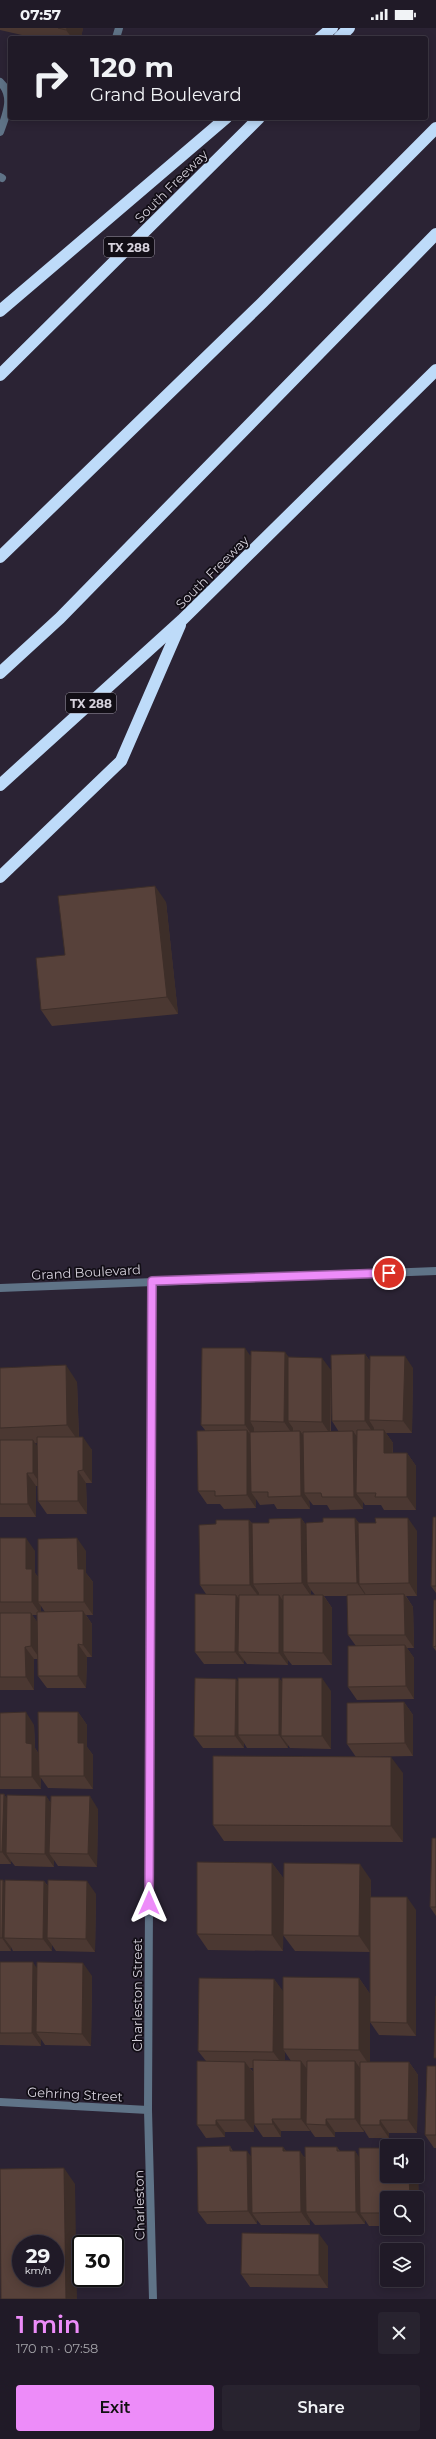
<!DOCTYPE html>
<html lang="en">
<head>
<meta charset="utf-8">
<style>
	:root { --surface:#201a27; --page:#28232f; --text:#f1f3f6; --muted:#a2a1a7; --line:#3d3844; --accent:#ed8cf9 }
	body { margin:0; font-family:Montserrat,sans-serif; background:var(--page); color:var(--text); height:100vh; display:flex; flex-direction:column; font-size:15px; white-space:nowrap }
	* { box-sizing:border-box; margin:0 }
	p { font-size:13px; color:var(--muted) }
	.icon { flex:none; width:22px; height:22px; fill:none; stroke:currentColor; stroke-width:2; stroke-linecap:round; stroke-linejoin:round }
	.map { position:relative; height:2271px; overflow:hidden }
	.sheet { display:flex; flex-direction:column; background:var(--surface); flex:1 }
	.sheet>* { flex:none }
	.top-card { position:absolute; left:8px; top:8px; width:420px; height:84px; border-radius:4px; box-shadow:0 2px 10px #0003,0 0 0 1px var(--line); background:#201a27; color:var(--text); overflow:hidden }
	.buttons { position:absolute; left:380px; top:2111px; display:grid; gap:8px }
	.buttons a { display:grid; place-items:center; width:44px; height:44px; border-radius:4px; background:var(--surface); box-shadow:0 2px 10px #0003,0 0 0 1px var(--line); font-size:20px }
	.speed { position:absolute; left:12px; top:2207px; display:flex; gap:8px; font-size:20px; font-weight:700; text-align:center }
	.speed>* { display:grid; place-content:center; width:52px; height:52px; border-radius:50%; background:var(--surface); box-shadow:0 2px 10px #0003,0 0 0 1px var(--line); line-height:1 }
	.speed small { font-size:10px; font-weight:400 }
	.speed .limit { border:2px solid #111; border-radius:6px; background:#fff; color:#111 }
	.pin { position:absolute; display:grid; place-items:center; width:34px; height:34px; color:#fff; margin:-17px; border:2px solid #fff; border-radius:50%; box-shadow:0 1px 4px #0007 }
	.me { position:absolute; width:44px; margin:-22px; rotate:0deg; stroke-linejoin:round; filter:drop-shadow(0 0 3px #0008) }
	.turn { display:flex; align-items:center; gap:14px; height:84px; padding:0 16px; font-size:18px }
	.turn .icon { width:52px; height:52px; stroke-width:2.5 }
	.turn b { display:block; font-size:28px; line-height:34px }
	.round { display:grid; place-items:center; flex:none; width:42px; height:42px; border-radius:4px; background:var(--page) }
	.summary { display:flex; align-items:center; justify-content:space-between; height:68px; padding:0 16px }
	h1 { font-size:24px; font-weight:600; line-height:30px; color:var(--accent) }
	.cta { display:flex; gap:8px; margin-top:auto; padding:8px 16px }
	.cta a { flex:1; height:46px; border-radius:4px; background:var(--accent); color:#111; font-size:16px; font-weight:600; line-height:46px; text-align:center }
	.cta a+a { background:var(--page); color:var(--text) }
	.status { display:flex; justify-content:space-between; align-items:center; height:28px; padding:0 20px; background:var(--surface); direction:ltr }
	.status svg { height:11px; fill:currentColor }
	.map>svg:first-child { display:block }
	.lines { fill:none; stroke-linecap:round; stroke-linejoin:round }
	.service { stroke:#5f7387; stroke-width:8 }
	.minor { stroke:#5f7387; stroke-width:8 }
	.motorway { stroke:#bedbf9; stroke-width:12 }
	.wall { fill:#4b3832; fill-rule:evenodd }
	.shaded-wall { fill:#3d2e29 }
	.building { fill:#57413a; stroke:#3d2e29; fill-rule:evenodd }
	.route-casing { stroke:#9a5ba2; stroke-width:10 }
	.route { stroke:#ed8cf9; stroke-width:7 }
	.labels { text-anchor:middle; dominant-baseline:central; stroke-width:3.5; stroke-linejoin:round; paint-order:stroke }
	.shield { fill:#120e16; stroke:#9b96a1; stroke-width:1 }
	.shield-label { font-size:12px; font-weight:bold; fill:#d6d1dc }
	.street-label { font-size:13px; fill:#d6d1dc; stroke:#120e16 }
</style>
</head>
<body>
<div class="status"><b>07:57</b><svg viewBox="0 0 49 12"><path d="M0 12V9h3v3zM5 12V6h3v6zM10 12V3h3v9zM15 12V0h3v12zM26 1h20v11H26zM47 4h2v5h-2z"/></svg></div>
<div class="map">
<svg width="436" height="2271" viewBox="0 0 436 2271">
	<rect width="100%" height="100%" fill="#2b2334"/>
	<g class="lines">
		<g class="service">
			<polyline points="116,10 119,0"/>
			<path d="M0,54C15,68 6,87 0,104"/>
		</g>
		<g class="minor">
			<polyline points="0,149 2,150"/>
			<polyline points="152,1253 148,2082 153,2271"/>
			<polyline points="0,1260 436,1243"/>
			<polyline points="0,2074 148,2082"/>
		</g>
		<g class="motorway">
			<polyline points="320,10 332,0"/>
			<polyline points="339,10 349,0"/>
			<polyline points="0,283 226,90"/>
			<polyline points="0,347 259,90"/>
			<polyline points="0,529 262,275 436,100"/>
			<polyline points="0,645 60,590 436,206"/>
			<polyline points="0,757 182,592 436,342"/>
			<polyline points="0,849 121,733 180,597"/>
		</g>
	</g>
	<g class="wall">
		<polygon points="0,0 83,0 81,10 35,10 0,2"/>
		<polygon points="166,874 178,986 52,998 41,982 65,927"/>
		<path d="M365,1326L370,1333L413,1340L412,1405H386L393,1415V1425H407L416,1438V1482H384L381,1477H365L363,1474V1481L330,1482L327,1477H313L309,1472L310,1481H277L274,1476L260,1477L256,1471V1480L224,1481L220,1476H207L198,1463L205,1402L201,1397L251,1327L288,1329L331,1342ZM331,1348L332,1393L339,1404H331Z"/>
		<path d="M0,1340L77,1354L79,1409L92,1422V1455H86L87,1486H47L38,1473V1458H36V1489H0ZM35,1415H37V1419Z"/>
		<polygon points="436,1489 436,1565 431,1558"/>
		<path d="M301,1490L306,1497L355,1490L359,1495L417,1503V1568H406L413,1579L414,1620H407L414,1630V1671L357,1672L348,1659L356,1618L348,1607L347,1568H324L332,1580V1637H292L288,1632V1637L247,1636L244,1632V1636H204L195,1624L206,1566L200,1557L216,1496L249,1492L252,1495H269ZM311,1562L315,1567H311Z"/>
		<path d="M0,1510L35,1523V1545L38,1549L86,1523V1545L93,1554V1587H86L92,1596V1629H87L86,1660H47L38,1648V1631H34V1662H0ZM41,1578L45,1584H41ZM32,1587H37L38,1595Z"/>
		<polygon points="436,1572 436,1623 433,1619"/>
		<polygon points="279,1650 282,1654 331,1663 331,1721 290,1720 288,1717 288,1720 247,1720 244,1715 244,1720 203,1720 194,1708 236,1651 238,1654"/>
		<polygon points="404,1674 413,1687 413,1728 356,1729 347,1716"/>
		<polygon points="78,1684 87,1697 87,1719 93,1727 93,1761 48,1760 41,1750 41,1761 0,1761 0,1685 34,1697 35,1720 39,1726"/>
		<polygon points="403,1745 403,1814 224,1813 213,1797"/>
		<polygon points="0,1766 4,1766 7,1771 46,1768 50,1774 98,1781 97,1839 58,1838 54,1832 54,1839 15,1838 11,1833 11,1836 0,1836"/>
		<polygon points="436,1810 436,1888 430,1879"/>
		<polygon points="272,1835 284,1851 283,1923 208,1922 197,1906"/>
		<polygon points="0,1852 3,1852 5,1856 44,1853 48,1858 96,1866 95,1924 56,1923 52,1917 52,1923 13,1923 11,1919 11,1923 0,1923"/>
		<path d="M371,1852V1869L416,1882V2008L379,2007L370,1994V1976V2034H409L418,2047L417,2105H389V2110H369L364,2102V2104H335V2109H315L310,2102V2103H281V2109H263L254,2096V2104H225V2109L206,2110L197,2097L206,2033L198,2023L274,1951L283,1964L359,1950L370,1966V1886V1924L295,1923L283,1907ZM285,2024L291,2033H285ZM250,2040H254V2045Z"/>
		<polygon points="0,1934 37,1941 92,1948 91,2018 45,2017 41,2011 41,2018 0,2017"/>
		<polygon points="436,2038 436,2120 434,2120 425,2107"/>
		<polygon points="230,2118 233,2123 251,2128 283,2119 286,2123 305,2129 337,2119 340,2123 355,2123 359,2130 417,2148 417,2136 418,2137 419,2198 417,2198 417,2170 387,2170 387,2198 369,2198 365,2192 365,2196 315,2197 310,2191 310,2197 261,2197 257,2192 257,2196 207,2196 198,2184"/>
		<polygon points="328,2218 328,2260 250,2259 241,2246"/>
	</g>
	<g class="shaded-wall">
		<polygon points="67,0 83,0 81,10 72,10 66,2"/>
		<polygon points="155,858 166,874 178,986 167,969"/>
		<polygon points="245,1320 254,1333 250,1393 254,1400 254,1410 245,1397"/>
		<polygon points="285,1324 294,1336 288,1393 293,1400 293,1407 284,1394"/>
		<polygon points="365,1326 374,1339 369,1392 374,1400 374,1406 365,1393"/>
		<polygon points="405,1328 413,1340 412,1405 403,1393"/>
		<polygon points="322,1330 331,1342 330,1406 322,1394"/>
		<polygon points="66,1337 77,1354 79,1414 67,1397"/>
		<polygon points="247,1402 256,1415 251,1464 256,1471 256,1480 247,1467"/>
		<polygon points="384,1402 393,1415 392,1437 384,1425"/>
		<polygon points="300,1403 309,1415 304,1465 309,1472 310,1481 301,1468"/>
		<polygon points="353,1403 362,1416 356,1465 363,1474 363,1481 354,1469"/>
		<polygon points="83,1409 92,1422 92,1455 83,1442"/>
		<polygon points="33,1412 42,1425 42,1458 33,1445"/>
		<polygon points="407,1425 416,1438 416,1482 407,1469"/>
		<polygon points="78,1443 86,1455 87,1486 78,1473"/>
		<polygon points="27,1445 36,1458 36,1489 28,1476"/>
		<polygon points="301,1490 310,1503 307,1555 311,1562 311,1568 302,1555"/>
		<polygon points="355,1490 364,1502 359,1556 365,1565 366,1568 357,1555"/>
		<polygon points="408,1490 417,1503 417,1568 409,1555"/>
		<polygon points="249,1492 258,1504 253,1556 259,1565 259,1569 250,1557"/>
		<polygon points="26,1510 35,1523 35,1545 41,1554 38,1574 41,1578 41,1587 32,1574 26,1541"/>
		<polygon points="77,1510 86,1523 86,1545 93,1554 93,1587 84,1574 78,1541"/>
		<polygon points="404,1566 413,1579 414,1620 405,1607"/>
		<polygon points="236,1567 245,1579 238,1624 244,1632 244,1636 235,1624"/>
		<polygon points="279,1567 288,1580 283,1624 288,1632 288,1637 279,1625"/>
		<polygon points="323,1567 332,1580 332,1637 323,1625"/>
		<polygon points="83,1583 92,1596 92,1629 83,1617"/>
		<polygon points="31,1585 40,1598 40,1631 31,1618"/>
		<polygon points="78,1616 87,1629 86,1660 78,1648"/>
		<polygon points="405,1617 414,1630 414,1671 406,1658"/>
		<polygon points="25,1619 34,1631 34,1662 26,1649"/>
		<polygon points="279,1650 288,1663 281,1708 288,1717 288,1720 279,1707"/>
		<polygon points="322,1650 331,1663 331,1721 322,1708"/>
		<polygon points="236,1651 244,1663 238,1707 244,1715 244,1720 235,1708"/>
		<polygon points="404,1674 413,1687 413,1728 405,1715"/>
		<polygon points="26,1684 34,1697 35,1720 40,1728 39,1748 41,1750 41,1761 32,1749 26,1715"/>
		<polygon points="78,1684 87,1697 87,1719 93,1727 93,1761 84,1748 78,1715"/>
		<polygon points="391,1729 403,1745 403,1814 391,1798"/>
		<polygon points="4,1766 12,1778 6,1825 11,1833 11,1836 2,1824"/>
		<polygon points="46,1768 55,1781 49,1825 54,1832 54,1839 45,1826"/>
		<polygon points="90,1768 98,1781 97,1839 88,1826"/>
		<polygon points="272,1835 284,1851 283,1923 272,1907"/>
		<polygon points="360,1836 371,1852 370,1924 359,1908"/>
		<polygon points="3,1852 12,1865 4,1910 11,1919 11,1923 2,1910"/>
		<polygon points="44,1853 53,1866 47,1910 52,1917 52,1923 43,1911"/>
		<polygon points="87,1853 96,1866 95,1924 86,1911"/>
		<polygon points="407,1869 416,1882 416,2008 407,1995"/>
		<polygon points="33,1934 41,1947 36,2004 41,2011 41,2018 32,2005"/>
		<polygon points="83,1935 92,1948 91,2018 82,2006"/>
		<polygon points="359,1950 370,1966 370,2038 359,2022"/>
		<polygon points="274,1951 286,1967 283,2021 285,2024 285,2040 273,2024"/>
		<polygon points="301,2033 310,2045 306,2096 310,2102 310,2103 301,2091"/>
		<polygon points="355,2033 364,2046 360,2097 364,2102 364,2104 355,2091"/>
		<polygon points="245,2034 254,2046 254,2104 245,2092"/>
		<polygon points="409,2034 418,2047 417,2105 408,2092"/>
		<polygon points="272,2091 281,2103 281,2109 273,2096"/>
		<polygon points="326,2091 335,2104 335,2109 326,2097"/>
		<polygon points="216,2092 225,2104 225,2109 216,2097"/>
		<polygon points="380,2092 389,2105 389,2110 380,2097"/>
		<polygon points="283,2119 292,2132 283,2123"/>
		<polygon points="247,2123 256,2135 252,2185 257,2192 257,2196 248,2183"/>
		<polygon points="300,2123 309,2136 306,2184 310,2191 310,2197 301,2184"/>
		<polygon points="355,2123 364,2136 360,2185 365,2192 365,2196 356,2184"/>
		<polygon points="417,2136 418,2137 419,2198 417,2195 417,2170 410,2170 409,2148 417,2148"/>
		<polygon points="64,2140 75,2156 77,2271 66,2271"/>
		<polygon points="319,2206 328,2218 328,2260 319,2247"/>
	</g>
	<g class="building">
		<polygon points="58,0 67,0 66,2"/>
		<polygon points="155,858 167,969 41,982 36,930 65,927 58,868"/>
		<polygon points="202,1320 245,1320 245,1397 201,1397"/>
		<polygon points="251,1323 285,1324 284,1394 250,1393"/>
		<polygon points="365,1326 365,1393 332,1393 331,1327"/>
		<polygon points="370,1328 405,1328 403,1393 369,1392"/>
		<polygon points="288,1329 322,1330 322,1394 288,1393"/>
		<polygon points="66,1337 67,1397 0,1400 0,1340"/>
		<polygon points="247,1402 247,1467 215,1468 215,1463 198,1463 197,1403"/>
		<polygon points="357,1402 384,1402 384,1425 407,1425 407,1469 375,1469 376,1465 356,1465"/>
		<polygon points="300,1403 301,1468 268,1469 268,1464 251,1464 250,1404"/>
		<polygon points="353,1403 354,1469 322,1469 321,1465 304,1465 303,1404"/>
		<polygon points="37,1409 83,1409 83,1442 78,1443 78,1473 38,1473"/>
		<polygon points="0,1412 33,1412 33,1445 27,1445 28,1476 0,1476"/>
		<polygon points="433,1489 436,1489 436,1558 431,1558"/>
		<polygon points="301,1490 302,1555 253,1556 252,1495 269,1495 269,1491"/>
		<polygon points="323,1490 355,1490 357,1555 307,1555 306,1495 323,1494"/>
		<polygon points="375,1490 408,1490 409,1555 359,1556 358,1495 376,1495"/>
		<polygon points="216,1492 249,1492 250,1557 200,1557 199,1497 216,1496"/>
		<polygon points="0,1510 26,1510 26,1541 32,1541 32,1574 0,1574"/>
		<polygon points="77,1510 78,1541 84,1541 84,1574 38,1574 38,1511"/>
		<polygon points="195,1566 236,1567 235,1624 195,1624"/>
		<polygon points="404,1566 405,1607 348,1607 347,1567"/>
		<polygon points="239,1567 279,1567 279,1625 238,1624"/>
		<polygon points="283,1567 323,1567 323,1625 283,1624"/>
		<polygon points="434,1572 436,1572 436,1618 433,1619"/>
		<polygon points="83,1583 83,1617 78,1616 78,1648 38,1648 37,1584"/>
		<polygon points="0,1585 31,1585 31,1618 25,1619 26,1649 0,1649"/>
		<polygon points="405,1617 406,1658 348,1659 348,1618"/>
		<polygon points="195,1650 236,1651 235,1708 194,1708"/>
		<rect x="238" y="1650" width="41" height="57"/>
		<polygon points="282,1650 322,1650 322,1708 281,1708"/>
		<polygon points="404,1674 405,1715 347,1716 347,1675"/>
		<polygon points="26,1684 26,1715 32,1716 32,1749 0,1749 0,1685"/>
		<polygon points="38,1684 78,1684 78,1715 84,1715 84,1748 39,1748"/>
		<polygon points="213,1728 391,1729 391,1798 213,1797"/>
		<polygon points="0,1766 4,1766 2,1824 0,1824"/>
		<polygon points="7,1767 46,1768 45,1826 6,1825"/>
		<polygon points="51,1768 90,1768 88,1826 49,1825"/>
		<polygon points="432,1810 436,1810 436,1879 430,1879"/>
		<polygon points="197,1834 272,1835 272,1907 197,1906"/>
		<polygon points="284,1835 360,1836 359,1908 283,1907"/>
		<polygon points="0,1852 3,1852 2,1910 0,1910"/>
		<polygon points="5,1852 44,1853 43,1911 4,1910"/>
		<polygon points="48,1852 87,1853 86,1911 47,1910"/>
		<polygon points="370,1869 407,1869 407,1995 370,1994"/>
		<polygon points="0,1934 33,1934 32,2005 0,2005"/>
		<polygon points="37,1934 83,1935 82,2006 36,2004"/>
		<polygon points="283,1949 359,1950 359,2022 283,2021"/>
		<polygon points="199,1950 274,1951 273,2024 198,2023"/>
		<polygon points="436,1968 436,2030 434,2030"/>
		<polygon points="253,2032 301,2033 301,2091 272,2091 273,2096 254,2096"/>
		<polygon points="197,2033 245,2034 245,2092 216,2092 216,2097 197,2097"/>
		<polygon points="307,2033 355,2033 355,2091 326,2091 326,2097 306,2096"/>
		<polygon points="360,2034 409,2034 408,2092 380,2092 380,2097 360,2097"/>
		<polygon points="427,2038 436,2038 436,2107 425,2107"/>
		<polygon points="230,2118 230,2123 247,2123 248,2183 198,2184 197,2119"/>
		<polygon points="251,2119 283,2119 283,2123 300,2123 301,2184 252,2185"/>
		<polygon points="305,2119 337,2119 337,2123 355,2123 356,2184 306,2184"/>
		<polygon points="359,2120 387,2120 387,2148 409,2148 410,2170 387,2170 387,2185 360,2185"/>
		<path d="M64,2140L66,2271H1L0,2141ZM21,2216H55V2250H21Z"/>
		<polygon points="242,2205 319,2206 319,2247 241,2246"/>
	</g>
	<g class="lines">
		<defs>
			<polyline id="route" points="149,1875 152,1253 389,1245"/>
		</defs>
		<use href="#route" class="route-casing"/>
		<use href="#route" class="route"/>
	</g>
	<g class="labels">
		<g class="shield">
			<rect x="104" y="209" width="50" height="20" rx="3"/>
			<rect x="66" y="665" width="50" height="20" rx="3"/>
		</g>
		<g class="shield-label">
			<text x="129" y="219">TX 288</text>
			<text x="91" y="675">TX 288</text>
		</g>
		<g class="street-label">
			<text transform="translate(171 158) rotate(-45)">South Freeway</text>
			<text transform="translate(212 544) rotate(-45)">South Freeway</text>
			<text transform="translate(86 1244) rotate(-3)">Grand Boulevard</text>
			<text transform="translate(137 1967) rotate(-90)">Charleston Street</text>
			<text transform="translate(75 2066) rotate(3)">Gehring Street</text>
			<text transform="translate(139 2177) rotate(-91)">Charleston</text>
		</g>
	</g>
</svg>
<div class="buttons">
<a><svg class="icon" aria-label="sound" viewBox="0 0 24 24"><path d="M4 9h4l5-4v14l-5-4H4zM17 9q2 3 0 6"/></svg></a>
<a><svg class="icon" aria-label="search" viewBox="0 0 24 24"><circle cx="10" cy="10" r="6"/><path d="M15 15l6 6"/></svg></a>
<a><svg class="icon" aria-label="layers" viewBox="0 0 24 24"><path d="M12 4l9 5-9 5-9-5zM3 14l9 5 9-5"/></svg></a>
</div>
<div class="speed"><div>29<small>km/h</small></div><div class="limit">30</div></div>
<div class="pin" style="left:389px;top:1245px;background:#d93025"><svg class="icon" aria-label="arrive" viewBox="0 0 24 24"><path d="M6 21V4h12l-3 4 3 4H6"/></svg></div>
<svg class="me" style="left:149px;top:1875px" viewBox="-20 -20 40 40"><path d="M0-17L14 15 0 8-14 15z" fill="#ed8cf9" stroke="#fff" stroke-width="4"/></svg>
<div class="top-card">
<div class="turn"><svg class="icon" aria-label="right" viewBox="0 0 24 24"><path d="M7 20v-9h11M14 6l5 5-5 5"/></svg><div><b>120 m</b>Grand Boulevard</div></div>
</div>
</div>
<section class="sheet">
<div class="summary"><div><h1>1 min</h1><p>170 m · 07:58</p></div><a class="round"><svg class="icon" aria-label="close" viewBox="0 0 24 24"><path d="M6 6l12 12M18 6L6 18"/></svg></a></div>
<div class="cta"><a>Exit</a><a>Share</a></div>
</section>
</body>
</html>
